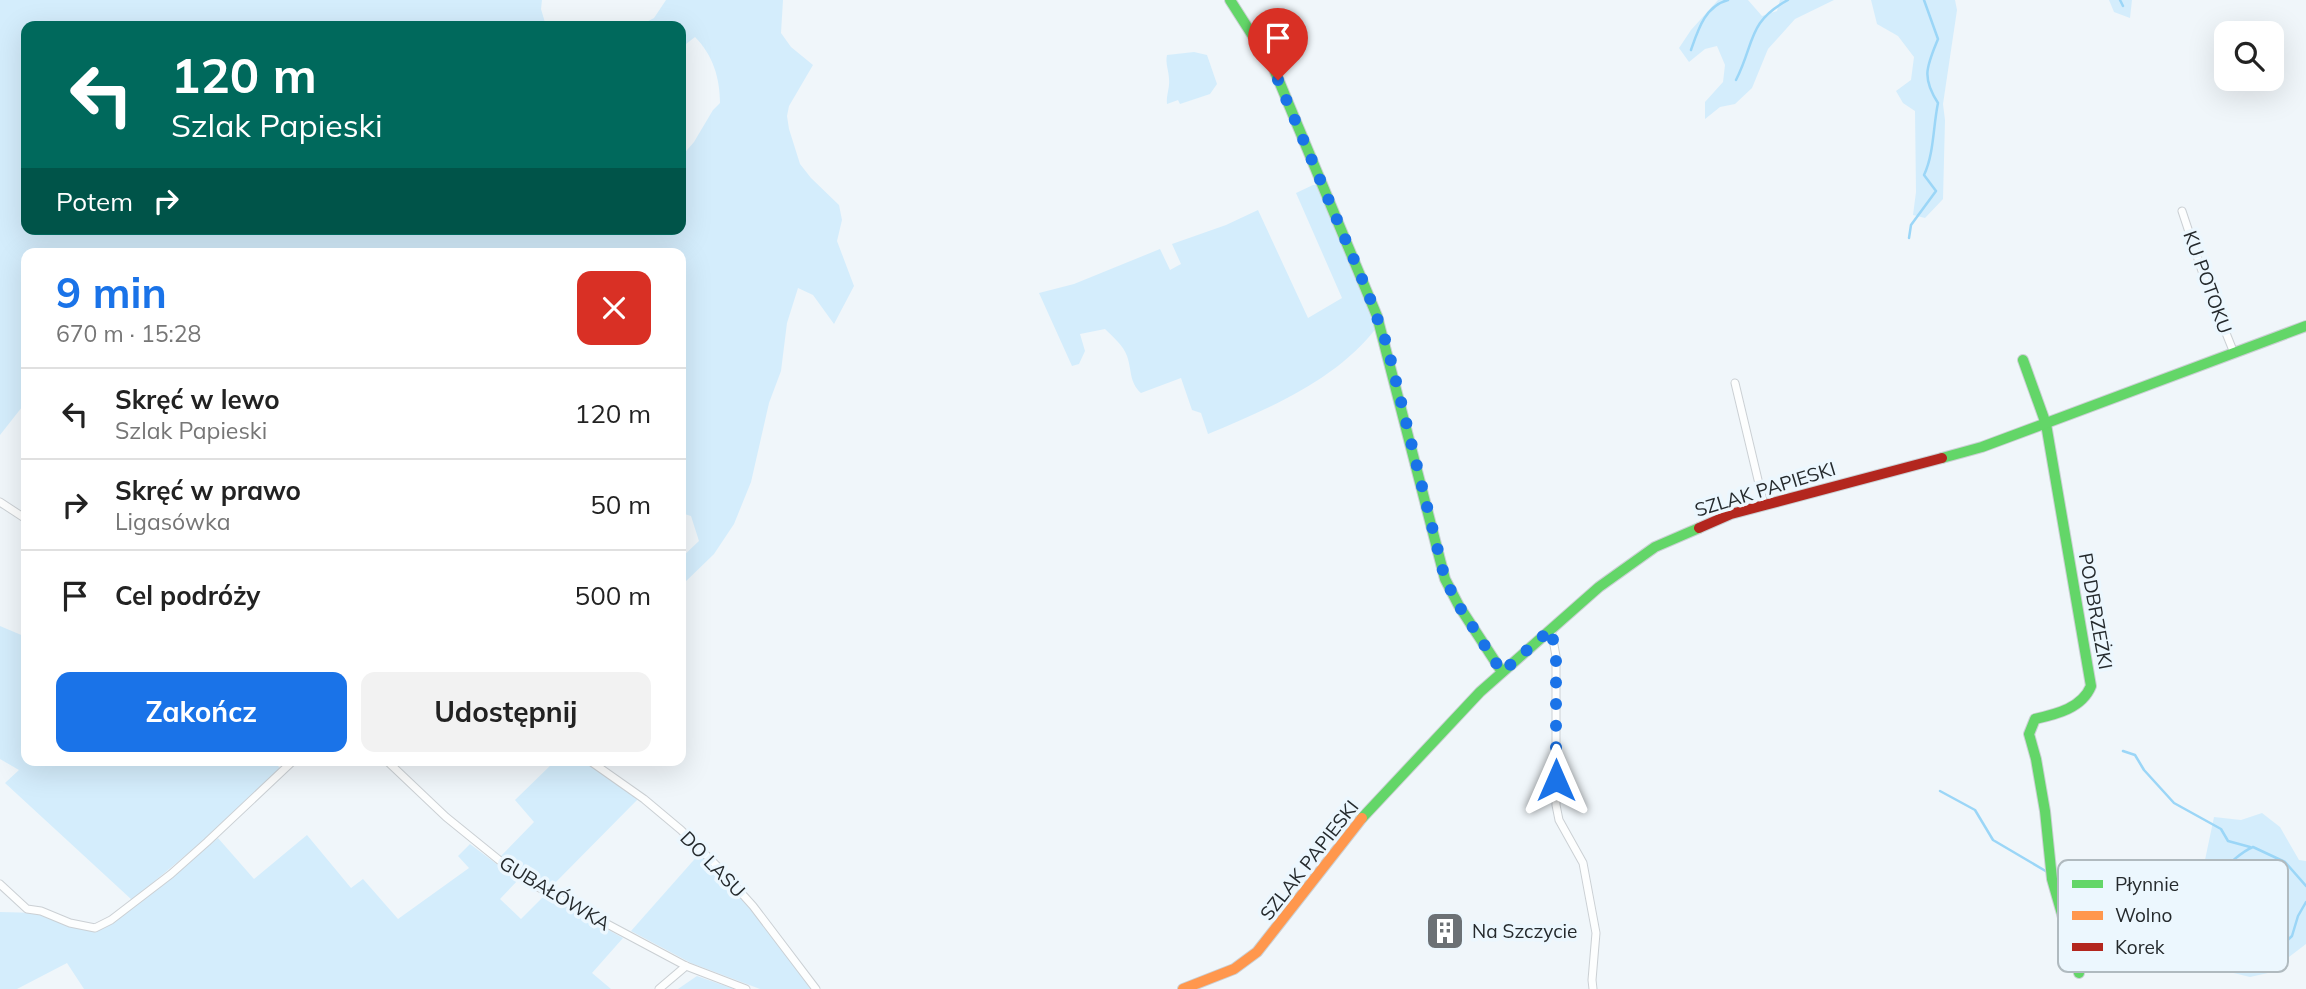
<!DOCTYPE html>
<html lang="pl">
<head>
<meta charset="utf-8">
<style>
	:root { --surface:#fff; --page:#f2f2f2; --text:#222; --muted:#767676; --line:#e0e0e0; --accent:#1a73e8 }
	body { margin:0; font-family:Mulish,sans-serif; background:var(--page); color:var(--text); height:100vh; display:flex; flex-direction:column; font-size:26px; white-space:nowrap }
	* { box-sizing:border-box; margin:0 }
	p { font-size:23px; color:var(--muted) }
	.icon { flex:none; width:38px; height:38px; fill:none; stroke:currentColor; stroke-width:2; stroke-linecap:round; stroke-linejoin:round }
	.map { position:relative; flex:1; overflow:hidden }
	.side { position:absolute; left:21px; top:248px; width:665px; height:518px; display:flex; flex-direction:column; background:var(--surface); border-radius:14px; box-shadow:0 7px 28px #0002 }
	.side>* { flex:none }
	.guide { position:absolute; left:21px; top:21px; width:665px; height:214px; border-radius:14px; box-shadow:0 7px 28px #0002; background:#00695c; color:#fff; overflow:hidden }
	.buttons { position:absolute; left:2214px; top:21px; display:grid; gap:14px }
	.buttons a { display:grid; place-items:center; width:70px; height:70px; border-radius:14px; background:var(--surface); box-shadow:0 7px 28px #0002; font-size:35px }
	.pin { position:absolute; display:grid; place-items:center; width:60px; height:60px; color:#fff; margin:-72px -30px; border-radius:50% 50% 50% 0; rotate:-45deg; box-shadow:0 0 7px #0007 }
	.pin .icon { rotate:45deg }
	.me { position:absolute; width:77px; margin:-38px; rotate:0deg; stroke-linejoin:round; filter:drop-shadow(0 0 5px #0008) }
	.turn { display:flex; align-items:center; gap:24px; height:147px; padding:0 35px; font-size:32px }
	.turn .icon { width:91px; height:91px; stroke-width:2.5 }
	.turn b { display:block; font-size:49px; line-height:60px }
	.then { display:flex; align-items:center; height:66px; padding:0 35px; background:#0003; gap:14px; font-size:26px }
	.round { display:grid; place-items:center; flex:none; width:74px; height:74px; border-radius:14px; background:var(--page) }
	.summary { display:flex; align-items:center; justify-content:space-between; height:119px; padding:0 35px }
	h1 { font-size:42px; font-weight:700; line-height:52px; color:var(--accent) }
	.cta { display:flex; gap:14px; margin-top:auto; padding:14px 35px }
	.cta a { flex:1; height:80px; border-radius:14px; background:var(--accent); color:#fff; font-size:28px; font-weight:700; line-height:80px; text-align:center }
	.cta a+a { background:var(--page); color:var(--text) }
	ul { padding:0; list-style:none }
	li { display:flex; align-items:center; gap:21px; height:91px; padding:0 35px; border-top:2px solid var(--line) }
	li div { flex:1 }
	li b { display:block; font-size:26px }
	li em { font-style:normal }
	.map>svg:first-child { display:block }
	.green { fill:#d4edfc }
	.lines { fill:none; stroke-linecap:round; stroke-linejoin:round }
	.stream { stroke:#9bd6f7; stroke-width:2.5 }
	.street-casing { stroke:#cbd0d4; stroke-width:9 }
	.fast-casing { stroke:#cbd0d4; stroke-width:12 }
	.slow-casing { stroke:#cbd0d4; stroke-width:12 }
	.jam-casing { stroke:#cbd0d4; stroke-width:12 }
	.street { stroke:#fdfefe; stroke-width:7 }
	.fast { stroke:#63d668; stroke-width:10 }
	.slow { stroke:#ff974d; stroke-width:10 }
	.jam { stroke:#b3261e; stroke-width:10 }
	.route { stroke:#1a73e8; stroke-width:12; stroke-dasharray:0 21.6 }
	.labels { text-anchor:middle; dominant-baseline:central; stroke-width:7; stroke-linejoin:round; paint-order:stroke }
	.street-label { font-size:19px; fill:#252a2d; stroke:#ecf7fe }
	.poi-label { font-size:19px; fill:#252a2d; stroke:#ecf7fe; text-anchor:start }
	.key { fill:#ecf7fe; stroke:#b0babf; stroke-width:2 }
	.key-label { font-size:19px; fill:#252a2d }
</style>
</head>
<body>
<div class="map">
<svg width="2306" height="989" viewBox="0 0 2306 989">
	<rect width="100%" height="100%" fill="#f0f6fa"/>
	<g class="green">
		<path d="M0,0H542L541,9L546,26H26V229H681V157L694,142L713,110L720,103C720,78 713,55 695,37L681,48V26H639L654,18L666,0H783L781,33L791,47L813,65L789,106L787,116L789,129L800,164L811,178L839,205L842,220L837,241L854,286L834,324L813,295L798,288L787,323L781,371L769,403L751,482L734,524L714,554L681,586V558L699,541L691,516L681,513V254H26V402L0,435Z"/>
		<polygon points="1718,0 1748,0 1762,16 1777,11 1780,0 1834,0 1795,19 1768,49 1752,88 1735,104 1720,107 1705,119 1705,102 1723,82 1725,65 1717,46 1705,49 1689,62 1679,48 1691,30"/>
		<polygon points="1871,0 1955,0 1957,10 1943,104 1945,120 1943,199 1925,218 1913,215 1916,192 1915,111 1903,103 1896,91 1911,80 1914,57 1898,36 1877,24"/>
		<polygon points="2109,0 2132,0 2130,18 2114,12"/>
		<path d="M1194,52L1207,55L1217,84L1210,94L1180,104L1178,100L1167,104C1166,95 1170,88 1169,79C1169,71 1165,63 1167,55Z"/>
		<path d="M1313,185H1317L1377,327C1337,380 1268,409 1208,434L1201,413L1192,410L1181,378L1141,393C1129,382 1132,370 1127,356C1123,345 1113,337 1105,329L1080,334L1085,351L1079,364L1072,366L1039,293L1074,284L1160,249L1170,270L1181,264L1172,244L1226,225L1258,210L1308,318L1342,298L1296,193Z"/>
		<polygon points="0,626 26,637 26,761 273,761 281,769 205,839 132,900 5,783 19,770 0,759"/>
		<polygon points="555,761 586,761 639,798 551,887 538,882 501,856 534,822 515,800"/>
		<polygon points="2262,813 2280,827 2299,860 2306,861 2306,944 2268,973 2250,977 2213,968 2162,966 2154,963 2166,949 2204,952 2213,943 2250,947 2267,911 2246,901 2230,886 2197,876 2205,860 2214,817 2241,820"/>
		<path d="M307,835L351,888L363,879L398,919L469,868L458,856L470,844L518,880L500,899L521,919L545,895L623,938L592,973L611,989H84L67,963L17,989H0V912L39,913L93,931C139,911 179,869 218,838L254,879Z"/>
		<polygon points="700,853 734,887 812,989 760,989 691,963 631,931"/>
		<polygon points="697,976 734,989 678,989"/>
	</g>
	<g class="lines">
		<g class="stream">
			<polyline points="2120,0 2123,6"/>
			<path d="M1691,50C1698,30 1705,6 1728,0"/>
			<path d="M1736,80C1755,43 1747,22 1788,0"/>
			<path d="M1909,238L1911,225L1936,191L1924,175C1934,154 1933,127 1938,103C1921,77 1927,66 1938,39L1924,0"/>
			<polyline points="2123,751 2135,755 2144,770 2174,803 2221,829 2228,841 2250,847"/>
			<polyline points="1940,791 1975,810 1993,840 2049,873"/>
			<path d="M2055,875L2061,878L2116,871L2130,864C2137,867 2142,873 2149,876C2168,882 2181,867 2198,866C2205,866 2213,871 2220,869C2230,865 2240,852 2253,847L2285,862L2306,886"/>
			<path d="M2095,968C2115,964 2163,954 2179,965L2220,958L2257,959L2278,949L2292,936L2298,916L2306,902"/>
		</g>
		<defs>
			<g id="street">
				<polyline points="2182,211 2207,286 2234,353"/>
				<polyline points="1735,383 1764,505"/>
				<polyline points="0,502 26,519"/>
				<polyline points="1551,629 1556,656 1556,805 1559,820 1583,863 1596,933 1592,980 1593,989"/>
				<polyline points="387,761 446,817 499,860 536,886 686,966 746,989"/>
				<polyline points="590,761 644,799 681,830 717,866 753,906 816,989"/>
				<polyline points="0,884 27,909 41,911 70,923 95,928 111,920 171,874 207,842 293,761"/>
				<polyline points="659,989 686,966"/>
			</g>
			<g id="fast">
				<polyline points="1230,0 1274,69 1377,316 1445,579 1459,606 1502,672"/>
				<path d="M2023,360L2046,424L2091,686C2082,708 2057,714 2035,719L2029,734L2036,759L2045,811L2052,879L2079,973"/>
				<polyline points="1942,458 1982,447 2306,326"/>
				<polyline points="1362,818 1480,692 1599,587 1655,547 1699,528"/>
			</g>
			<polyline id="slow" points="1183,989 1234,969 1257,952 1362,818"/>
			<polyline id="jam" points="1699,528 1731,514 1942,458"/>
		</defs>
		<use href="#street" class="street-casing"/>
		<use href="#fast" class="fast-casing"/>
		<use href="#slow" class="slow-casing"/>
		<use href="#jam" class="jam-casing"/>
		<use href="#street" class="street"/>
		<use href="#fast" class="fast"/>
		<use href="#slow" class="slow"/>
		<use href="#jam" class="jam"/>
	</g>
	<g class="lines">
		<polyline class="route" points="1278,80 1368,293 1387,345 1445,579 1459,606 1502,672 1551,629 1556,656 1556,780"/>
	</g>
	<defs>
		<symbol id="building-square" viewBox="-11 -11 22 22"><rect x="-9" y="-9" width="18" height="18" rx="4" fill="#6c7175" stroke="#ecf7fe"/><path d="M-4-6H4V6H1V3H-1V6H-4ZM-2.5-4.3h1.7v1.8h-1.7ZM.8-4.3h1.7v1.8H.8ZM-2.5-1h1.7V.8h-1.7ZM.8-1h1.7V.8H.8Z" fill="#fff"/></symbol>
	</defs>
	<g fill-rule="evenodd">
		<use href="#building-square" x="1423" y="909" width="44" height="44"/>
	</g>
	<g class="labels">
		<g class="street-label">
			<text transform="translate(2208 282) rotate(70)">KU POTOKU</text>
			<text transform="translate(1765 489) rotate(-17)">SZLAK PAPIESKI</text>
			<text transform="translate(2096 611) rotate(80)">PODBRZEŻKI</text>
			<text transform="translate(1309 860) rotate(-52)">SZLAK PAPIESKI</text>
			<text transform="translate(713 864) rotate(46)">DO LASU</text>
			<text transform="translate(555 893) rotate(31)">GUBAŁÓWKA</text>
		</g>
		<g class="poi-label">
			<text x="1472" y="931">Na Szczycie</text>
		</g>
	</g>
	<rect x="2058" y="860" width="230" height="112" rx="10" class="key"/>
	<rect x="2072" y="880" width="31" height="8" fill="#63d668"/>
	<rect x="2072" y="911" width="31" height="9" fill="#ff974d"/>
	<rect x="2072" y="943" width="31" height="8" fill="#b3261e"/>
	<g class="key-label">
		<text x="2115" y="891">Płynnie</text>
		<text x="2115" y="922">Wolno</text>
		<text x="2115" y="954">Korek</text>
	</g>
</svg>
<div class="buttons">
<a><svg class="icon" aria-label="search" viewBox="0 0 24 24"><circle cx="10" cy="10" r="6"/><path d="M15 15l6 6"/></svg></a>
</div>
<div class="pin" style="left:1278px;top:80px;background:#d93025"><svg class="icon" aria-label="arrive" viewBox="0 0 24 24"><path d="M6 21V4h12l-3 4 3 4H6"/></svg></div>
<svg class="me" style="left:1556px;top:780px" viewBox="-20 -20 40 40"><path d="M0-17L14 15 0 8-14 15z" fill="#1a73e8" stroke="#fff" stroke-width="4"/></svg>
<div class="guide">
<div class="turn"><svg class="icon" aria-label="left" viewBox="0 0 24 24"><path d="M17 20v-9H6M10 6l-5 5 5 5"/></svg><div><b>120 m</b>Szlak Papieski</div></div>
<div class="then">Potem<svg class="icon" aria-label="right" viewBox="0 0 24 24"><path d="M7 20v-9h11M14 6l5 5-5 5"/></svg></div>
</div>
<section class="side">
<div class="summary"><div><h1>9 min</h1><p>670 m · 15:28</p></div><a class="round" style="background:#d93025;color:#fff"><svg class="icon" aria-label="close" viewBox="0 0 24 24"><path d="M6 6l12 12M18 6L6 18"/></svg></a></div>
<ul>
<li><svg class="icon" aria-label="left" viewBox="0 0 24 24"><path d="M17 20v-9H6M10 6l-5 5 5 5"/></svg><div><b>Skręć w lewo</b><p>Szlak Papieski</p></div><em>120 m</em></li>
<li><svg class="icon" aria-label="right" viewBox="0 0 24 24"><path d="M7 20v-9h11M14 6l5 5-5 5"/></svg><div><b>Skręć w prawo</b><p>Ligasówka</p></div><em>50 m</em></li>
<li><svg class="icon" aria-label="arrive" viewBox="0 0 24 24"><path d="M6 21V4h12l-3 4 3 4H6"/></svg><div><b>Cel podróży</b></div><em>500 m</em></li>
</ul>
<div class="cta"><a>Zakończ</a><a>Udostępnij</a></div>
</section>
</div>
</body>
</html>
